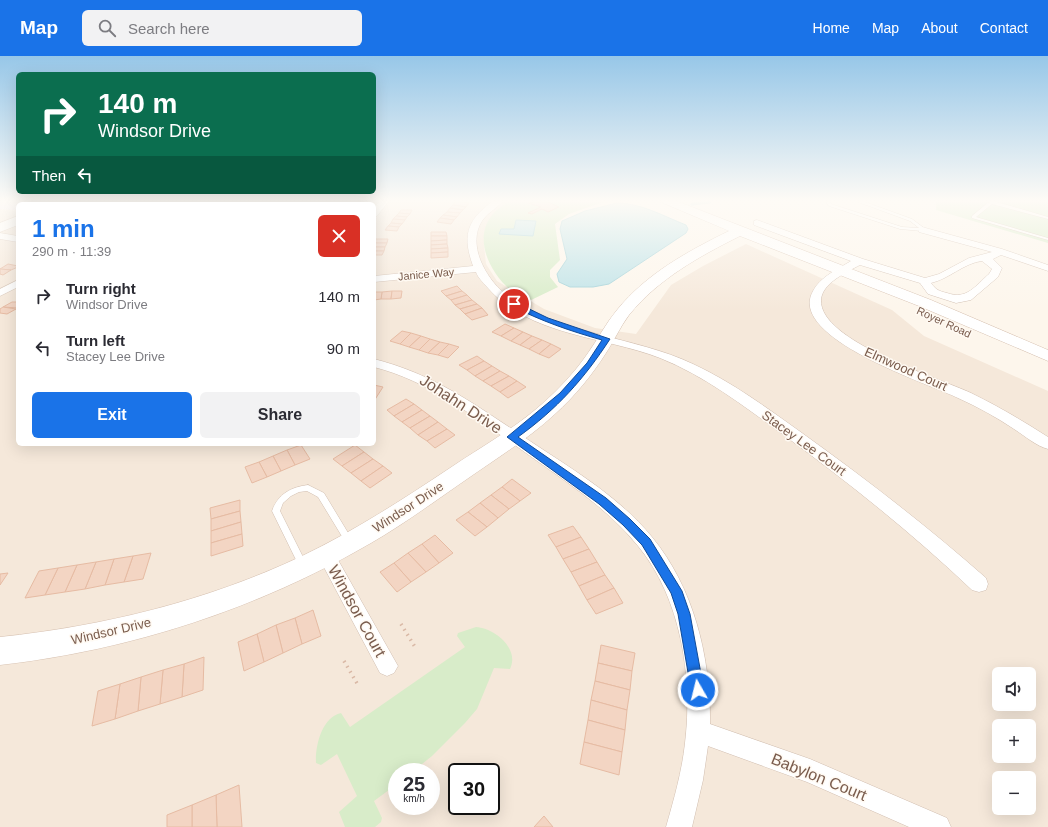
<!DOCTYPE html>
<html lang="en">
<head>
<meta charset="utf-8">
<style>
	:root { --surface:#fff; --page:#f2f2f3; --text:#2b2b33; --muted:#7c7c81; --accent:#1a73e8 }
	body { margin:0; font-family:Arial,sans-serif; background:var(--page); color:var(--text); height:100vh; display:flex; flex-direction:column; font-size:15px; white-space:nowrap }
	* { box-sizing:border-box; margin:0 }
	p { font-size:13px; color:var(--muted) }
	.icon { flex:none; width:22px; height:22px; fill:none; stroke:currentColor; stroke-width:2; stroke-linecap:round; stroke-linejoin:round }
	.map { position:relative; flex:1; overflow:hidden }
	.drawer { position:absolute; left:16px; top:146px; width:360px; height:244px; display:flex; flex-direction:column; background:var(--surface); border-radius:6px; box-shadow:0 4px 16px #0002 }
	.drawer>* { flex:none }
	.top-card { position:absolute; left:16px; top:16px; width:360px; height:122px; border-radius:6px; box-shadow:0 4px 16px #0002; background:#0b6e4f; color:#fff; overflow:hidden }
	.controls { position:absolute; left:992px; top:611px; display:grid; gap:8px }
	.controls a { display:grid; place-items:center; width:44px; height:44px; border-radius:6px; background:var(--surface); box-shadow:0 4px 16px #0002; font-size:20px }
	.speed { position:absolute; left:388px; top:707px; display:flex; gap:8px; font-size:20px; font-weight:700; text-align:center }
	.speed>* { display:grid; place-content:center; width:52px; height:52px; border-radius:50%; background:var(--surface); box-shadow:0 4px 16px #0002; line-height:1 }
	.speed small { font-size:10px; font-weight:400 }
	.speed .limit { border:2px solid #111; border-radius:6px; background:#fff; color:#111 }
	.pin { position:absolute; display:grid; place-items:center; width:34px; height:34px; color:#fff; margin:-17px; border:2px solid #fff; border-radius:50%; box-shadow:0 1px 4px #0007 }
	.me { position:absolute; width:44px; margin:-22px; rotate:352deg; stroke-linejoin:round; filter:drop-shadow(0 0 3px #0008) }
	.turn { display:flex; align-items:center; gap:14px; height:84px; padding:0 16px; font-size:18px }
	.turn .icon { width:52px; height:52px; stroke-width:2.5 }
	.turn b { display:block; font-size:28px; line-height:34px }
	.then { display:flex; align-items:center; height:38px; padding:0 16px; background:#0003; gap:8px; font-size:15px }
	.round { display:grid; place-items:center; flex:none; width:42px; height:42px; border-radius:6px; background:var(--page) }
	.headline { display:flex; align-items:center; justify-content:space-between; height:68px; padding:0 16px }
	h1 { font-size:24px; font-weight:600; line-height:30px; color:var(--accent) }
	.primary-button { display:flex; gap:8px; margin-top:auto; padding:8px 16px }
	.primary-button a { flex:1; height:46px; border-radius:6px; background:var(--accent); color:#fff; font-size:16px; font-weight:600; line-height:46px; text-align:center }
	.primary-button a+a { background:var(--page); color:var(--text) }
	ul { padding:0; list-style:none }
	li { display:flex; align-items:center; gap:12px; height:52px; padding:0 16px }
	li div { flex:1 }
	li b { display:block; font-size:15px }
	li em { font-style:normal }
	header { display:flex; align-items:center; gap:24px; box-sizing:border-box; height:56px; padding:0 20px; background:var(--accent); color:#fff }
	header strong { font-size:19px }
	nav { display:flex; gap:22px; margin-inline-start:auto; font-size:14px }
	.search { width:280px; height:36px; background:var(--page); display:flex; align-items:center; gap:10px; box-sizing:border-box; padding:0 14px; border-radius:6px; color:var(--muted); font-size:15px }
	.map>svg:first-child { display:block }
	.residential { fill:#f5e8da; fill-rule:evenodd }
	.education { fill:#f3e8fa }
	.green { fill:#d8ecc9 }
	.water { fill:#bfe3e8; stroke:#a5d3da }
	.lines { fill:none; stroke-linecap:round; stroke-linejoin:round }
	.stream { stroke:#a5d3da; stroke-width:3 }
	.building { fill:#f3d5c3; stroke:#e6bba3 }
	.lane-casing { stroke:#d1beb0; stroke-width:1 }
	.street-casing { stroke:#d1beb0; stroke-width:1 }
	.secondary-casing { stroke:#d6c0b0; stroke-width:1 }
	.path { stroke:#d9b8a5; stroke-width:3.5; stroke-dasharray:1.5 4.5; stroke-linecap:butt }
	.lane { fill:#fff; fill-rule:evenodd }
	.street { fill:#fff; fill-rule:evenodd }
	.secondary { fill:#fff; fill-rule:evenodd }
	.route { fill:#1a73e8; stroke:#114b97 }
	.labels { text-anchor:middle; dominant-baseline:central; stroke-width:3; stroke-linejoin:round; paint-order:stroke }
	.far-street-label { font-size:11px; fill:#7a5c4d; stroke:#fffaf3 }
	.street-label { font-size:13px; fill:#7a5c4d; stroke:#fffaf3 }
	.near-street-label { font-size:16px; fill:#7a5c4d; stroke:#fffaf3 }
</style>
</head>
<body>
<header>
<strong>Map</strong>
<div class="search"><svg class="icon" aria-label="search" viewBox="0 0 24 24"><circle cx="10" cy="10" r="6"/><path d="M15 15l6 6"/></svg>Search here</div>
<nav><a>Home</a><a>Map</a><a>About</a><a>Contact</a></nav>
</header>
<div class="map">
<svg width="1048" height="771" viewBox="0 0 1048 771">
	<rect width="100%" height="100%" fill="#fdf6ec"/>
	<path class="residential" d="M44,146H511L489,164L484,189L486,208L497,225L544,253L595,272L636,278L671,229L703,210L746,188L892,254L924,280L1048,335V771H0V153L18,154V388H374V148H41ZM999,618H1029V648H999ZM999,670H1029V700H999ZM397,716H431V750H397ZM457,716H491V750H457ZM999,722H1029V752H999Z"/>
	<polygon class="education" points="0,146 44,146 18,148 18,154 0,153"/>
	<g class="green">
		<path d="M509,146H603L569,158L555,168L560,204L550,214V221L558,231L527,246C491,227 460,171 509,146Z"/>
		<polygon points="936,146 1048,146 1048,187 936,154"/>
		<path d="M476,571C494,572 520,592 510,613L494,612L477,653L465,667L432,700L412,716H397V728L374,745L382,762L381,766L375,771H345L339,756L357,740L337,698L321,709L316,707C315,690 322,661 341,657L350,671L465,591L457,580L458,577Z"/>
	</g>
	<g class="water">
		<path d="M617,147C641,147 663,160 686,169L688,173L686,177L609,228L593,231H570L559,226L557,218L567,203L560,173L562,165L585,155Z"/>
		<polygon points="516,164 536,165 533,180 499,178 501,173 514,173"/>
	</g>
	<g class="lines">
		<polyline class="stream" points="692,148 710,146"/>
	</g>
	<g class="building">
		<polygon points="455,146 462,146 469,147 466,151 453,149"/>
		<polygon points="534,146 548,146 559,151 548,156 542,153 532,158 528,157 541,151 528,147"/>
		<polygon points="453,149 466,151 463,154 450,152"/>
		<polygon points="450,152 463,154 460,157 447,156"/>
		<polygon points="401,154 412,154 410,158 399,157"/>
		<polygon points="447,156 460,157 457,161 443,159"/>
		<polygon points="399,157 410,158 407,161 396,160"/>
		<polygon points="443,159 457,161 454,164 440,162"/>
		<polygon points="396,160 407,161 405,164 393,163"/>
		<polygon points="440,162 454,164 451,168 437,166"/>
		<polygon points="393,163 405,164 402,168 391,167"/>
		<polygon points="391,167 402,168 399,171 388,170"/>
		<polygon points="388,170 399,171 397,175 385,174"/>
		<polygon points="431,176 446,176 447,180 431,180"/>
		<polygon points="431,180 447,180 447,184 431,185"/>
		<polygon points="375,183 388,183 387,187 374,187"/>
		<polygon points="447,184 447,188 431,189 431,185"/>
		<polygon points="374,187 387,187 385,191 374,191"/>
		<polygon points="447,188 448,192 431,193 431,189"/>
		<polygon points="374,191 385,191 384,195 374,195"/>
		<polygon points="448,192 448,196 431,197 431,193"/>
		<polygon points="374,195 384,195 382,199 374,199"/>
		<polygon points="448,196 448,201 431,202 431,197"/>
		<polygon points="8,208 18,210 18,211 11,214 0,213"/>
		<polygon points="0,213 11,214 3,219 0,218"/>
		<polygon points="457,230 462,235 446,240 441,235"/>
		<polygon points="392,235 391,243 381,243 382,236"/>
		<polygon points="392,235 402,235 401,242 391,243"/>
		<polygon points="462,235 467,239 451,244 446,240"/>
		<polygon points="374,236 382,236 381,243 374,244"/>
		<polygon points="467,239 472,244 455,249 451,244"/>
		<polygon points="472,244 477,248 460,253 455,249"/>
		<polygon points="12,246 18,246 18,252 3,251"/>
		<polygon points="477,248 482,252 465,258 460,253"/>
		<polygon points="3,251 16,253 7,258 0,257 0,253"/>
		<polygon points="482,252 488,259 472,264 465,258"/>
		<polygon points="505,268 514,272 501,280 492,276"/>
		<polygon points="514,272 523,276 511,285 501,280"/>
		<polygon points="402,275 411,277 400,288 390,285"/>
		<polygon points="523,276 532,280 520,289 511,285"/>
		<polygon points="411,277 421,280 409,291 400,288"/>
		<polygon points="421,280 430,283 419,294 409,291"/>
		<polygon points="532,280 542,284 529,293 520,289"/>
		<polygon points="430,283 440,286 428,297 419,294"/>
		<polygon points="542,284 551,288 539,298 529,293"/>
		<polygon points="440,286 449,288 438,299 428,297"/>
		<polygon points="449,288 459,291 448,302 438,299"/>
		<polygon points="551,288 561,293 549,302 539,298"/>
		<polygon points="477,300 484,305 467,314 459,309"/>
		<polygon points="484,305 492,310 475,320 467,314"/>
		<polygon points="492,310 500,315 483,325 475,320"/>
		<polygon points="500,315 509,320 491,330 483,325"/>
		<polygon points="509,320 517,325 500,336 491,330"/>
		<polygon points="517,325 526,331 508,342 500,336"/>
		<polygon points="374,329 383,331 374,345"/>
		<polygon points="406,343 414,348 394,360 387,354"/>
		<polygon points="414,348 422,354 402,366 394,360"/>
		<polygon points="422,354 430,360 410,372 402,366"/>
		<polygon points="430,360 438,366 418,379 410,372"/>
		<polygon points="438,366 447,373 427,385 418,379"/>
		<polygon points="447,373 455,379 435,392 427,385"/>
		<polygon points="301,389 310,403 295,409 287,394"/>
		<polygon points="355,389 364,396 342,410 333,403"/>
		<polygon points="287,394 295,409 281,415 273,400"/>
		<polygon points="364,396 373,403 351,417 342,410"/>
		<polygon points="273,400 281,415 267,421 259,406"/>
		<polygon points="373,403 383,410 361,425 351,417"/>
		<polygon points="259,406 267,421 252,427 245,411"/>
		<polygon points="383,410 392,417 370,432 361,425"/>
		<polygon points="512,423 531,437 520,445 502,431"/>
		<polygon points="502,431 520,445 509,453 491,439"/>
		<polygon points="491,439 509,453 498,462 480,447"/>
		<polygon points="240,444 240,455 211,463 210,452"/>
		<polygon points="480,447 498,462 487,471 468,456"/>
		<polygon points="240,455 241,466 211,475 211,463"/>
		<polygon points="468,456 487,471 475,480 456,464"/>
		<polygon points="241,466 242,478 211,487 211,475"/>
		<polygon points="573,470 581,481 556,491 548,479"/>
		<polygon points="242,478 243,490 211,500 211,487"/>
		<polygon points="435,479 453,497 439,507 422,488"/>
		<polygon points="581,481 589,493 563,503 556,491"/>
		<polygon points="422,488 439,507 426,516 408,497"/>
		<polygon points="589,493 597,506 571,516 563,503"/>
		<polygon points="151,497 143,523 124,526 133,500"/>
		<polygon points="408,497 426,516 411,526 394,507"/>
		<polygon points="133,500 124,526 105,529 114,503"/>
		<polygon points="114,503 105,529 85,533 96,506"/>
		<polygon points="96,506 85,533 65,536 77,509"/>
		<polygon points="597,506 605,519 579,530 571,516"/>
		<polygon points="394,507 411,526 397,536 380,516"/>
		<polygon points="77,509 65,536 45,539 58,512"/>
		<polygon points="58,512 45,539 25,542 39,515"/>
		<polygon points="8,517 0,529 0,518"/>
		<polygon points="605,519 614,532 587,544 579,530"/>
		<polygon points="614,532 623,547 596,558 587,544"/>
		<polygon points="313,554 321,580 302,588 295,562"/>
		<polygon points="295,562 302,588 283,597 276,569"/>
		<polygon points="276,569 283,597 264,606 257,578"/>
		<polygon points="257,578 264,606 244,615 238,586"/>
		<polygon points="601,589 635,597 632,615 598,607"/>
		<polygon points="204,601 203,634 182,641 184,608"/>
		<polygon points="598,607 632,615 630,634 595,625"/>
		<polygon points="184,608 182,641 160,648 163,614"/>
		<polygon points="163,614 160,648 138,655 141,621"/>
		<polygon points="141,621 138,655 115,663 120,628"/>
		<polygon points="595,625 630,634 627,654 591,644"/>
		<polygon points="120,628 115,663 92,670 98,635"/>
		<polygon points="591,644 627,654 625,674 588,664"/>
		<polygon points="588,664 625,674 622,696 584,686"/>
		<polygon points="584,686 622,696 619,719 580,708"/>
		<polygon points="239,729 242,771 217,771 216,739"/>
		<polygon points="216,739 217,771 192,771 192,749"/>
		<polygon points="192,749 192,771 167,771 167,759"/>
		<polygon points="544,760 553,771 534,771"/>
	</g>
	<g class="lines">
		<defs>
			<g id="lane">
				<polygon points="826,146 830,146 831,148 902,171 919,172 910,165 858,146 865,146 912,163 924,172 924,174 922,175 900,173 829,150"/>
				<polygon points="989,146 997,146 1048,161 1048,163 992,148 976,161 1048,182 1048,184 972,162 972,160"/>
				<path d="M308,429L324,437L353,485L352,487L349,488L346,487L318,441L307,435L299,436L291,440L283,447L280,455L307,509L306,512L303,513L300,512L272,455C278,438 291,431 308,429Z"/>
			</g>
			<g id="street">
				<rect x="253" y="146" width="8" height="2"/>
				<polygon points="379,146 388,146 377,160 374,161 374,152"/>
				<path d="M492,146H502C496,153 487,157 482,165C467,188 485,221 504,237C553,278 635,280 693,308C732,326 767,352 802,377C866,423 927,470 986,522L988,528L986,534L979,536L972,534C912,477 848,426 781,377C742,349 705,320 660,302C603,280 529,280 487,231C483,226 478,222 476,216L374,226V220L473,210C463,182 465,165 492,146Z"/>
				<path d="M757,164L863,203L925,222L939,218L969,202L992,196L919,176V172L922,171L1002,193L1048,209V215L1001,199L993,203L1002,212L998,221L971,244L956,247L928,238L920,227L860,209C847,216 822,227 821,244C819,285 939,322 971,337C998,350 1023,365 1048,381V393C1036,390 1025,380 1014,373C996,361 978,351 958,342C930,328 786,282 813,235C820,221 838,213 851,205L754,169V165ZM982,205L992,213L989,218C975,230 967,244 947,237C939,235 936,234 931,227C949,223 964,207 982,205Z"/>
				<polygon points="0,177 18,180 18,186 0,183"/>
				<polygon points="18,224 18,231 0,240 0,233"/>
				<path d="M374,303C433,318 471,346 521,379C565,409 617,438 652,481C694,532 711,602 710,668L810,703L947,762L951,771H909L807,726L708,690L703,724L692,771H666C674,743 682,715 685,687C693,621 681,542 638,490C606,450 560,422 519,392C473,360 429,325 374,311Z"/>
				<polygon points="327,492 333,495 394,603 398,610 394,617 387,620 380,617 318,500 321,495"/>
			</g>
			<g id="secondary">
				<polygon points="48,146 62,146 47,148"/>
				<path d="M661,146H679L931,244L1048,294V305L919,250L740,180C700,200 658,223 629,259C620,271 614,285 606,297C592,319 575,340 555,358C528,383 497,402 467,423C435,445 404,468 371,487C257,553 131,594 0,609V581C104,570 207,545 302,500C354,475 402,444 450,412C481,391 514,373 542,348C559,333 575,316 588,297C598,283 606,267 617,254C646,218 688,195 729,175Z"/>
				<polygon points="18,160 18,169 0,176 0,167"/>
			</g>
		</defs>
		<use href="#lane" class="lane-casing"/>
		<use href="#street" class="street-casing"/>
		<use href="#secondary" class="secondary-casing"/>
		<g class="path">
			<polyline points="401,568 415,591"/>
			<polyline points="344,605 358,629"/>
		</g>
		<use href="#lane" class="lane"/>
		<use href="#street" class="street"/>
		<use href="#secondary" class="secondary"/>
	</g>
	<linearGradient id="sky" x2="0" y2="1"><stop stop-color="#97c7e8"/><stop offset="0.57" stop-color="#fefbf6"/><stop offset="1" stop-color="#fefbf6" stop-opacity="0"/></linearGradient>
	<rect width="1048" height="254" fill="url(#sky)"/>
	<path class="route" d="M512,247H517L548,262L610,283C584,323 557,353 518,381L606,442L630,463L650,483L682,535L690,558L704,634L702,638L698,640L693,638L691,634L678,558L671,537L642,489L623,469L599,448L507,381L560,337L587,307L602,284C570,275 541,265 512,250Z"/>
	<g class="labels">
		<g class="far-street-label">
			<text transform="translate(426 218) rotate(-5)">Janice Way</text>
			<text transform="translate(944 266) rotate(25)">Royer Road</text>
		</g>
		<g class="street-label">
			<text transform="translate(906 313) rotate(24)">Elmwood Court</text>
			<text transform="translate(804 387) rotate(36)">Stacey Lee Court</text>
			<text transform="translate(408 451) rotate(-33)">Windsor Drive</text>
			<text transform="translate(111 575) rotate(-13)">Windsor Drive</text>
		</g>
		<g class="near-street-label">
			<text transform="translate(461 348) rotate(33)">Johahn Drive</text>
			<text transform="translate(357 555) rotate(61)">Windsor Court</text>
			<text transform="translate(819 721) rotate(22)">Babylon Court</text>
		</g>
	</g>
</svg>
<div class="controls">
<a><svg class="icon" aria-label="sound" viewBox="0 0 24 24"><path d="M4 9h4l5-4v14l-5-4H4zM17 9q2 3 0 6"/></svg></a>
<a>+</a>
<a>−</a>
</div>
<div class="speed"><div>25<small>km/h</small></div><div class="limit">30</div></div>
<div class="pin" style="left:514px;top:248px;background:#d93025"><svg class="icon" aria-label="arrive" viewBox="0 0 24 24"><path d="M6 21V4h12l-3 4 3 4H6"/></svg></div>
<svg class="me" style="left:698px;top:634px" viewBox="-20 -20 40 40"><circle r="17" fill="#1a73e8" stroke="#fff" stroke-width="3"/><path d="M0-11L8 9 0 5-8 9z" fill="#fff"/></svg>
<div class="top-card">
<div class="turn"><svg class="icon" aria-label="right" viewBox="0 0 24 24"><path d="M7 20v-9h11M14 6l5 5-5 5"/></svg><div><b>140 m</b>Windsor Drive</div></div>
<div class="then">Then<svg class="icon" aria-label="left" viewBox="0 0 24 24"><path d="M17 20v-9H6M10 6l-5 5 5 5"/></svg></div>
</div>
<section class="drawer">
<div class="headline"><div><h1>1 min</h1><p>290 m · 11:39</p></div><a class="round" style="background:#d93025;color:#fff"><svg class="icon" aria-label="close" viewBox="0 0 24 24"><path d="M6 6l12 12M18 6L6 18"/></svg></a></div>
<ul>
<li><svg class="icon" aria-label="right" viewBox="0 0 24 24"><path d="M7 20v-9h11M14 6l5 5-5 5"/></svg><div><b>Turn right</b><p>Windsor Drive</p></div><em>140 m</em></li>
<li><svg class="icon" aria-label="left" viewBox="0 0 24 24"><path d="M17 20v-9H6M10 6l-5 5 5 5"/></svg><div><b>Turn left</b><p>Stacey Lee Drive</p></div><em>90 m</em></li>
</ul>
<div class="primary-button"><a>Exit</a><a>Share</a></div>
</section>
</div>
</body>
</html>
